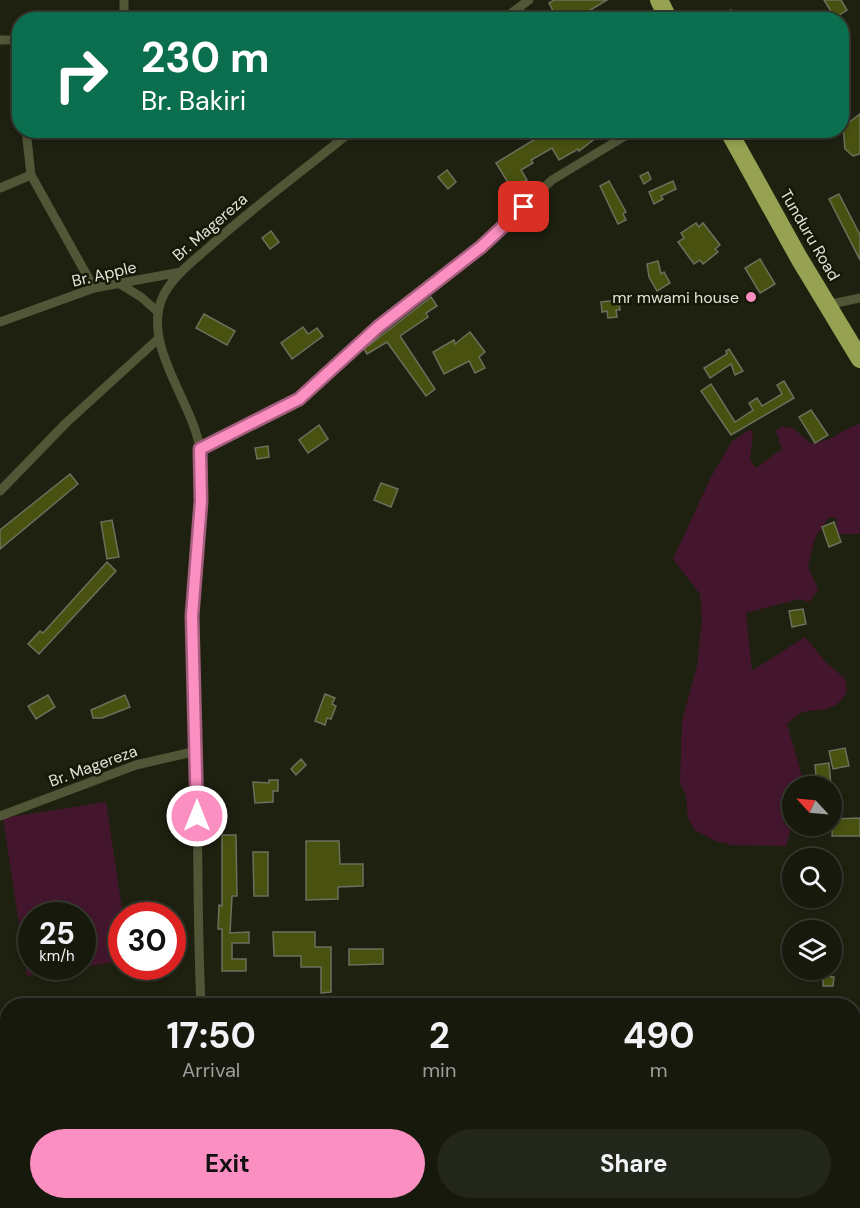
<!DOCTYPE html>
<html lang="en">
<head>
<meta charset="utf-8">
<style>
	:root { --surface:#16190c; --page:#23261a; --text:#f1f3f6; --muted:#9ea09d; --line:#35382d; --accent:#fc8fc1 }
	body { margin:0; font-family:"DM Sans",sans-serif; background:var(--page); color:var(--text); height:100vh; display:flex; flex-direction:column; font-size:22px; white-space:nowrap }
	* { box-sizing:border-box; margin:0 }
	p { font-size:20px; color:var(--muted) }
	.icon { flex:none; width:33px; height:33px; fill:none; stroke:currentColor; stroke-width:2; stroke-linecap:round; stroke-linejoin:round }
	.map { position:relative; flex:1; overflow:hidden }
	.panel { position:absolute; left:0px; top:998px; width:861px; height:212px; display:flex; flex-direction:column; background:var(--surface); border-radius:24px 24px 0 0; box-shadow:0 3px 9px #0003,0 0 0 2px var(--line) }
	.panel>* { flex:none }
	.hud { position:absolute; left:12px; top:12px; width:837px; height:126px; border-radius:24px; box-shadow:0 3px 9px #0003,0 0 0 2px var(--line); background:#0b6e4f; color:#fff; overflow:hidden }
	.needle { width:39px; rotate:296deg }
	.tools { position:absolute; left:782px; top:776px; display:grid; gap:12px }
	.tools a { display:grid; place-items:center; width:60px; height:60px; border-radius:50%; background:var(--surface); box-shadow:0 3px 9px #0003,0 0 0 2px var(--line); font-size:30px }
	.speed { position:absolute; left:18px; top:902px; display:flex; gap:12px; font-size:30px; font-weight:700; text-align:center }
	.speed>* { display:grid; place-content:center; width:78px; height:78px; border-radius:50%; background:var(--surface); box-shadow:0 3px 9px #0003,0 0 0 2px var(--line); line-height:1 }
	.speed small { font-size:15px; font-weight:400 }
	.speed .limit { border:9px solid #d22; background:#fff; color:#111 }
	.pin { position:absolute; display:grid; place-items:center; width:51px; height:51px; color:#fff; margin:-26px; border-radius:12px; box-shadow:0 3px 9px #0006 }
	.me { position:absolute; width:66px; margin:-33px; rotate:0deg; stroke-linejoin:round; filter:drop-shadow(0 0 4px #0008) }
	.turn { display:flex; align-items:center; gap:21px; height:126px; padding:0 30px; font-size:27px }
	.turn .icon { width:78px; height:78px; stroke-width:2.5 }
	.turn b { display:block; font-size:42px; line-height:51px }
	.eta { display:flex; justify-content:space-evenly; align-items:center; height:102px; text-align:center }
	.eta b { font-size:36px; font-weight:700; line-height:42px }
	.button { display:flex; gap:12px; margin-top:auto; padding:12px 30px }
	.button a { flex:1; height:69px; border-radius:36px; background:var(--accent); color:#111; font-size:24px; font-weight:700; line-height:69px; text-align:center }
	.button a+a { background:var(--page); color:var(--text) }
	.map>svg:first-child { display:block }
	.green { fill:#44162d; fill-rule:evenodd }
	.building { fill:#495110; stroke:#6c6f5c; stroke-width:1.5 }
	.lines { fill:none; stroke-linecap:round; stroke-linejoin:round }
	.street { stroke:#515637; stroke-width:9 }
	.highway { stroke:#96a251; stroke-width:18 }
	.route-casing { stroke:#a45d7d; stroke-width:15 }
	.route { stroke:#fc8fc1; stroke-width:10 }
	.poi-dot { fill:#fc8fc1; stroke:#151707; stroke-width:2 }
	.labels { text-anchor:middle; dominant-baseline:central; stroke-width:5; stroke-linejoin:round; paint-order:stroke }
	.street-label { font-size:16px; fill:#e0e2d7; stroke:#151707 }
	.poi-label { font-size:16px; fill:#e0e2d7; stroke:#151707; text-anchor:end }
</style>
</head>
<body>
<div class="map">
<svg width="860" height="1208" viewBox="0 0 860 1208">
	<rect width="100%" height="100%" fill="#1e2110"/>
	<g class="green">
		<path d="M860,424V534H838L836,518L829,517L815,538L808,566L818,590L809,602L799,599L746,613L752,671L805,637L826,662L845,679L847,692C831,718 817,705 799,714C795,716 791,721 787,724L804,783V786H792V825L786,846L732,845L715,841L695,830L688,819L686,795L680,783L682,721L697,666L702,621L700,594L673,559L711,477L732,441L749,430L753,431L750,460L756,468L782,449L776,431L781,427L793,428L811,444C831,442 842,429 860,424Z"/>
		<path d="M106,802L123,915L121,961L27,976L3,818ZM32,915H82V966H32Z"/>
	</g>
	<g class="building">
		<polygon points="554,0 607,0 574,20 558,20 549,3"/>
		<polygon points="824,0 841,0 847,10 835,18"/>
		<polygon points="731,10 736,20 711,20"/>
		<polygon points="860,114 860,154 853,156 845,149 843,127"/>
		<polygon points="550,130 606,130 579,151 578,149 559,160 552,148 531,160 533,163 521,170 527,180 512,189 496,163"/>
		<polygon points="447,170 456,182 448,189 438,177"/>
		<polygon points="648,172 651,179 644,184 640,176"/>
		<polygon points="609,181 626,212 623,214 626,220 618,224 600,186"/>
		<polygon points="673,181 676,189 661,196 663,199 654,204 649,192"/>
		<polygon points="839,194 860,235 860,260 829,199"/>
		<polygon points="696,223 699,227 703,223 720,245 715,249 718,252 703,264 700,260 694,264 678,242 684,238 681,233"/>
		<polygon points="271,231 279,242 270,249 262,238"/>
		<polygon points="760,259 775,284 760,293 745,268"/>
		<polygon points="658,261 661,274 664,272 670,283 657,291 649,277 647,264"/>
		<polygon points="431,297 437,306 426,313 428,317 400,336 435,389 426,396 387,342 367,354 364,349"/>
		<polygon points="619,300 620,310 616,310 617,317 608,318 607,311 602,312 601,302"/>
		<polygon points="204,314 235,331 227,345 196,328"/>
		<polygon points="303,327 308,334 317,328 323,336 292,359 281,343"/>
		<polygon points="470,332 485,352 479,357 485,368 475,373 469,361 444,374 433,352 454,340 455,344"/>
		<polygon points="729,349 743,371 735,375 731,364 710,378 704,368 727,354 726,351"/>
		<polygon points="784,381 794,398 731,435 701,391 711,384 735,422 753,410 749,403 757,398 762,406 782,394 777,385"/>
		<polygon points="811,410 828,435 815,443 799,417"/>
		<polygon points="319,425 328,439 308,453 299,440"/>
		<polygon points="268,446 269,457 257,459 255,448"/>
		<polygon points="70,474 78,484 0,549 0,530"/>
		<polygon points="381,483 398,489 391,507 374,500"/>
		<polygon points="112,520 119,557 107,559 101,522"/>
		<polygon points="834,522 841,542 829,547 822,527"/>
		<polygon points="107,562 116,571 39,654 28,644 40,631 43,633"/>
		<polygon points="803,609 806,624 792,627 789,611"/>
		<polygon points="325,694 335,698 332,704 336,706 331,719 327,718 325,725 315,721"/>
		<polygon points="48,695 55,707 36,719 28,706"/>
		<polygon points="125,695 130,707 102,718 93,718 91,710"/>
		<polygon points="845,748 849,766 833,769 829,751"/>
		<polygon points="301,759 306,765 296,775 291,769"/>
		<polygon points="829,763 831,786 817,786 815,765"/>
		<polygon points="269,780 278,780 278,791 273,791 273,802 255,803 253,782 269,783"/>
		<polygon points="860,818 860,836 832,836 833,819"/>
		<polygon points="222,835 236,835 237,896 232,896 230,933 249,932 249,943 232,943 232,959 246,959 246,971 222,971 222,929 218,929 219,905 222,906"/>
		<polygon points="306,841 339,841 340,864 363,864 363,886 338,887 338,899 306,900"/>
		<polygon points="253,852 268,852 268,896 254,896"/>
		<polygon points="273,932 315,932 315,947 331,947 331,992 321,993 321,967 301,967 301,956 274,956"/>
		<polygon points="349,949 383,949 383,964 349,965"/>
		<polygon points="823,976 834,977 833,986 823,986"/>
	</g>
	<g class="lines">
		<g class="street">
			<polyline points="124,20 124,0"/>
			<polyline points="502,20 529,0"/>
			<polyline points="0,40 20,40"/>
			<polyline points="26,130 31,175 94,288"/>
			<polyline points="0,188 31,175"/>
			<polyline points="120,284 141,297 158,312"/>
			<polyline points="827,305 860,298"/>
			<polyline points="0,322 94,288 181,272"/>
			<polyline points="200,449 299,399 378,327 481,247 552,180 635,130"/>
			<polyline points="0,491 66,423 158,339"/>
			<polyline points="0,816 136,765 197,751"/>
			<path d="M201,1005C197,920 198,836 197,751C196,706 190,660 192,615C194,562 209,501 200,449C193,403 144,348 161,301C169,279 192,262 209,247C255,206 305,169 353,130"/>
			<polyline points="854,1143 860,1139"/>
			<polyline points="260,1202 265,1208"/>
			<polyline points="744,1202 747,1208"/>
			<polyline points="852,1202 852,1208"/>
			<polyline points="705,1208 724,1202"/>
		</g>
		<g class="highway">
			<polyline points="659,0 669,20"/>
			<polyline points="728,130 799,258 860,359"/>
		</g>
	</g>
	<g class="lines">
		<defs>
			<polyline id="route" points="197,816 192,616 201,501 200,449 299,399 378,327 481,247 524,207"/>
		</defs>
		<use href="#route" class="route-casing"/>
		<use href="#route" class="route"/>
	</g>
	<circle class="poi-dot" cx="751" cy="297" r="6"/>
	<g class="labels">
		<g class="street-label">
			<text transform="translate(210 227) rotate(-41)">Br. Magereza</text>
			<text transform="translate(810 235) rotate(60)">Tunduru Road</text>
			<text transform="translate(104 274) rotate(-13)">Br. Apple</text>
			<text transform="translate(93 766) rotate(-20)">Br. Magereza</text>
		</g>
		<g class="poi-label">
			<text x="739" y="297">mr mwami house</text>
		</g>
	</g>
</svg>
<div class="tools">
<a><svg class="needle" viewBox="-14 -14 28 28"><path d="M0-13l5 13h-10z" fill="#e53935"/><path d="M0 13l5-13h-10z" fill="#9ea09d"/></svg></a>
<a><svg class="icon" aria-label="search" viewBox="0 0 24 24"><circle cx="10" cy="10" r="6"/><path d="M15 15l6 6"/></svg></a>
<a><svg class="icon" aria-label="layers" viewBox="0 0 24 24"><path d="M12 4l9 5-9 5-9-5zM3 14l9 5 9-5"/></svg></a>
</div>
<div class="speed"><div>25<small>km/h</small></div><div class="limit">30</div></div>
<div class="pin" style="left:524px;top:207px;background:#d93025"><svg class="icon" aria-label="arrive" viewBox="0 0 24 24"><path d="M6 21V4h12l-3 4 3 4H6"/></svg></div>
<svg class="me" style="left:197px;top:816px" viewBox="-20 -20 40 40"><circle r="17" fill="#fc8fc1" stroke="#fff" stroke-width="3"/><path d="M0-11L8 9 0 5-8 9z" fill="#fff"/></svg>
<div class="hud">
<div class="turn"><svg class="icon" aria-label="right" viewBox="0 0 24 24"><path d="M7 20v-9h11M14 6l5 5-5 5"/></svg><div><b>230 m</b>Br. Bakiri</div></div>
</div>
<section class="panel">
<div class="eta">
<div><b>17:50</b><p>Arrival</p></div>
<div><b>2</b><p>min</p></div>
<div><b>490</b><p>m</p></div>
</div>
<div class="button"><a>Exit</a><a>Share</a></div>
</section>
</div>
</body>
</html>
